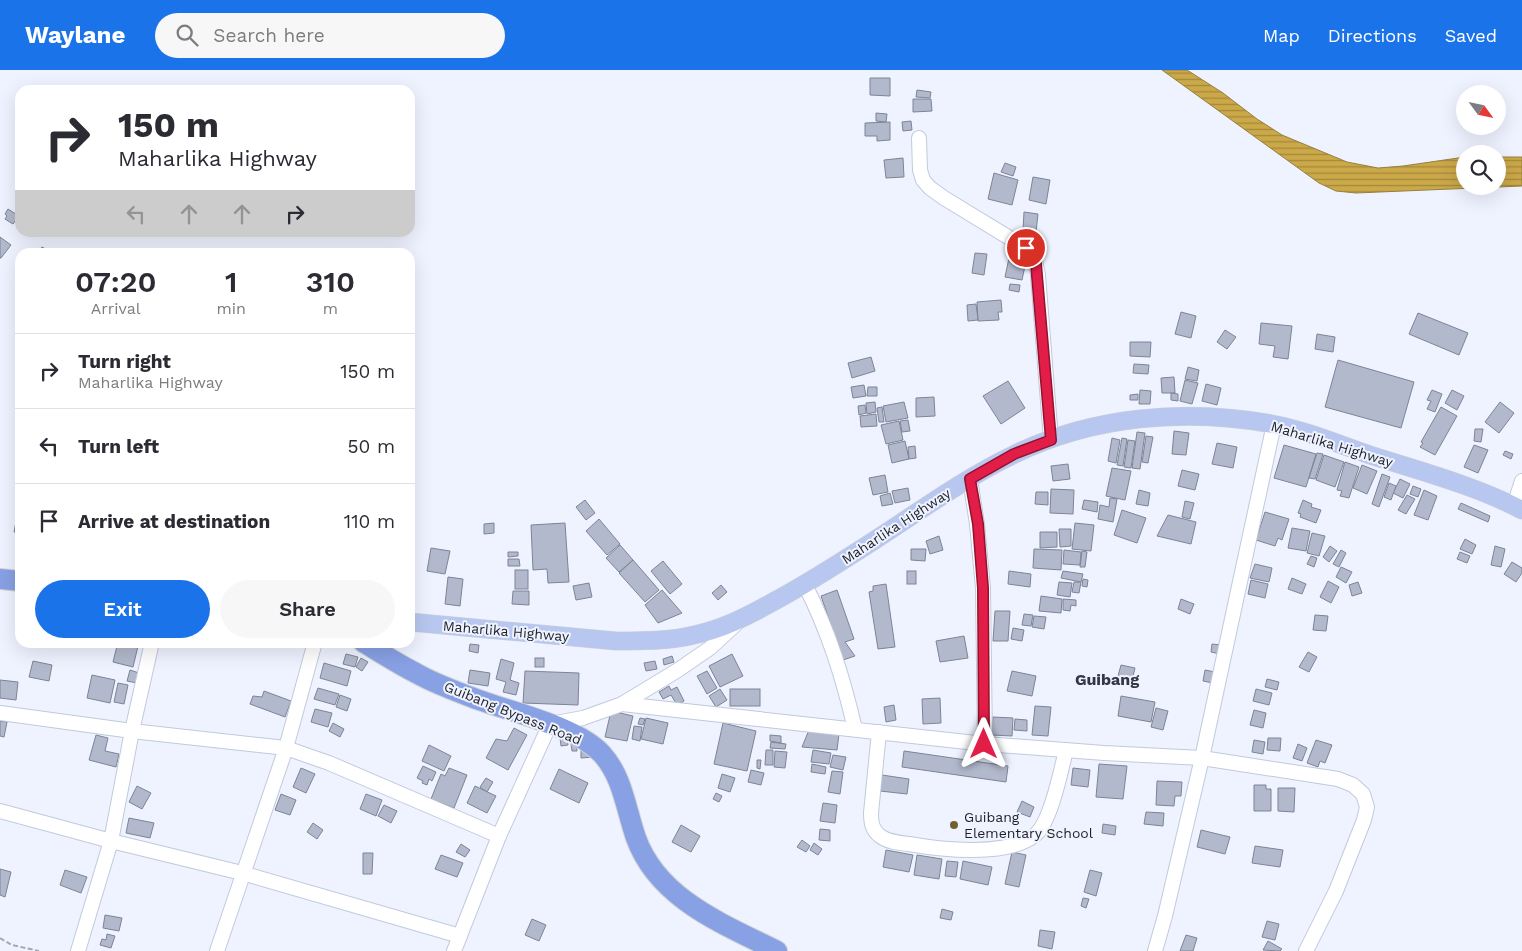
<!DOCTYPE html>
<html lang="en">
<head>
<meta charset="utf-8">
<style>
	:root { --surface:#fff; --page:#f7f7f7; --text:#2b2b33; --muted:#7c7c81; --line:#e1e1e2; --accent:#1a73e8 }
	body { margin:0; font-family:"Work Sans",sans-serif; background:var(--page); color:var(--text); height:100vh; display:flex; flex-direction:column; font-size:19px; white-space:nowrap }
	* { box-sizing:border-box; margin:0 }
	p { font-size:16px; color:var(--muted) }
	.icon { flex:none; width:28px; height:28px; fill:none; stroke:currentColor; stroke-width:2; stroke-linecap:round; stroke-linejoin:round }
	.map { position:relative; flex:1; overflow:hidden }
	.details { position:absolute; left:15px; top:178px; width:400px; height:400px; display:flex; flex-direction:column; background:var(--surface); border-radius:15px; box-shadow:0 5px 20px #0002 }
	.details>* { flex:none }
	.banner { position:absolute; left:15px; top:15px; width:400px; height:152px; border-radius:15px; box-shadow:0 5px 20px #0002; background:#fff; color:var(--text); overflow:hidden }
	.needle { width:32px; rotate:123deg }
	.buttons { position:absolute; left:1456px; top:15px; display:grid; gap:10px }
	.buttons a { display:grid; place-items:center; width:50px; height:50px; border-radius:50%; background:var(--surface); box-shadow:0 5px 20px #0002; font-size:25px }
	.pin { position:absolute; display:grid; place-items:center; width:42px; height:42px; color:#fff; margin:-21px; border:2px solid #fff; border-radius:50%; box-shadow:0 1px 5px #0007 }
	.me { position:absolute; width:55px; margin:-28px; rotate:0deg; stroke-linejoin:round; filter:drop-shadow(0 0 4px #0008) }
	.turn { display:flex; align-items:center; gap:18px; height:105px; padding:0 20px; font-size:22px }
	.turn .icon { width:65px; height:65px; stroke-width:2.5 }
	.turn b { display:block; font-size:35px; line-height:42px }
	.lanes { display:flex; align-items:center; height:48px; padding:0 20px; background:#0003; justify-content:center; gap:25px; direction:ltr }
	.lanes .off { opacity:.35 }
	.eta { display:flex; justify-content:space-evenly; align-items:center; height:85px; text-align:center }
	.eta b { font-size:30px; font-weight:600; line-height:35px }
	.cta { display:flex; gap:10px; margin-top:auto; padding:10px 20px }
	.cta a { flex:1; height:58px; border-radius:30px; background:var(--accent); color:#fff; font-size:20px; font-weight:600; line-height:58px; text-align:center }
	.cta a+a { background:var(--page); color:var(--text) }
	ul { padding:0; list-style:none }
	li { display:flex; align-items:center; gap:15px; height:75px; padding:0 20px; border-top:1px solid var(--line) }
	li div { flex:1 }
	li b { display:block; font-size:19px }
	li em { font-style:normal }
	header { display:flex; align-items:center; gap:30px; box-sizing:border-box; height:70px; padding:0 25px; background:var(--accent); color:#fff }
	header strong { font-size:24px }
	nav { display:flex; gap:28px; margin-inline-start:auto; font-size:18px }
	.search { width:350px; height:45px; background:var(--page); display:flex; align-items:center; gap:12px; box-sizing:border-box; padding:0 18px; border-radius:28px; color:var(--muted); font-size:19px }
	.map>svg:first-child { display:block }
	.water { fill:url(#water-rules); stroke:#97803e }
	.building { fill:#b2b9cc; stroke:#7d8496 }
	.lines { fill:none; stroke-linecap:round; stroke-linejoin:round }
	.minor-casing { stroke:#c2c9dc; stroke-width:16 }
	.major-casing { stroke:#d2d3d4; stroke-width:19 }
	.highway-casing { stroke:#d2d3d4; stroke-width:22 }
	.path { stroke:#a4a8b2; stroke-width:2; stroke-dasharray:5 2.5; stroke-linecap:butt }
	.minor { stroke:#fff; stroke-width:14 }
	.major { stroke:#b8c7ef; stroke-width:18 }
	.highway { stroke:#88a1e4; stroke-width:20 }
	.route-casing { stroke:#92132f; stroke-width:12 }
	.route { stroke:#e11d48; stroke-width:9 }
	.poi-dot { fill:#73602e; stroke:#eef3ff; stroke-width:2 }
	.labels { text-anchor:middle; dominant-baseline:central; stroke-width:4; stroke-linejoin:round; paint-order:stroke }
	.street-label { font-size:14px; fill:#1f2128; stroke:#eef3ff }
	.poi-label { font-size:14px; fill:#1f2128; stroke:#eef3ff; text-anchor:start }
	.quarter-label { font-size:16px; font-weight:bold; fill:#323847; stroke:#eef3ff }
</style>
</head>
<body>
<header>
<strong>Waylane</strong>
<div class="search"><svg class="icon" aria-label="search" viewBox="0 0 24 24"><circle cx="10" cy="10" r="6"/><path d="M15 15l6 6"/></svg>Search here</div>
<nav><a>Map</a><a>Directions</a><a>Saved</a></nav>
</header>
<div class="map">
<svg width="1522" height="881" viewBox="0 0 1522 881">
	<defs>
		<pattern id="water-rules" width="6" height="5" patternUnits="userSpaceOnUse" patternTransform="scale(1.25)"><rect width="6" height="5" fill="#cba848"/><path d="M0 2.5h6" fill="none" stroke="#a4883c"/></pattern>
	</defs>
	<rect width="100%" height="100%" fill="#eef3ff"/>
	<polygon class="water" points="1162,0 1187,0 1223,23 1257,49 1282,65 1347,92 1378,98 1403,96 1465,87 1465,116 1498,116 1498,87 1522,87 1522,116 1356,123 1336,121 1319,113"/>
	<g class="building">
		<polygon points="870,8 890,8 890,26 870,25"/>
		<polygon points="917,20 931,22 930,28 916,27"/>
		<polygon points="913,29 931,29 932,41 913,42"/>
		<polygon points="876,43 887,44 886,52 876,51"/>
		<polygon points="911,51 912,60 903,61 902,52"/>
		<polygon points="890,52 890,70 877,71 877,66 865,66 865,53"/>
		<polygon points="903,88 904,107 886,108 884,90"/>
		<polygon points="1005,93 1016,97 1013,106 1001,102"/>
		<polygon points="994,103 1018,110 1012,135 988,129"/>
		<polygon points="1033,107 1050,110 1046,134 1029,130"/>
		<polygon points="8,139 19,146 13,154 5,149 7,146 5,144"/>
		<polygon points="1024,142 1038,144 1036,162 1023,160"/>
		<polygon points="0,167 11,175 1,188 0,188"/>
		<polygon points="42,177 51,182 38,182"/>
		<polygon points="975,183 987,184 984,205 972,203"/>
		<polygon points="1010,183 1027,186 1022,210 1005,207"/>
		<polygon points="1010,214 1020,215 1019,222 1009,220"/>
		<polygon points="1001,230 1002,242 998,242 999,250 978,251 977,232"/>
		<polygon points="976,234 978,250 968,251 967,235"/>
		<polygon points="1181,242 1196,246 1191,268 1175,264"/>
		<polygon points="1418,243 1468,263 1459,285 1409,264"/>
		<polygon points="1261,253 1292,256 1288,289 1273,287 1275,276 1259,274"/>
		<polygon points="1225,260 1236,267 1227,279 1217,272"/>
		<polygon points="1317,264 1335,267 1333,282 1315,279"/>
		<polygon points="1130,272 1151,272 1150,287 1130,286"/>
		<polygon points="871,287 875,301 852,308 848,293"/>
		<polygon points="1338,290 1414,312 1401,358 1325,337"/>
		<polygon points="1134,294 1149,295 1148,304 1133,303"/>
		<polygon points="1188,297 1199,300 1197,311 1185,309"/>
		<polygon points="1174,307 1175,323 1162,323 1161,308"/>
		<polygon points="1185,310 1198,313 1192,334 1180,331"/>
		<polygon points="1008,311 1025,338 1001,354 983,326"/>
		<polygon points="1206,314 1221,318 1217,335 1202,331"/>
		<polygon points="864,315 866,326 853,328 851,317"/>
		<polygon points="868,317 877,317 877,326 867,326"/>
		<polygon points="1140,320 1151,321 1150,334 1139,334"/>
		<polygon points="1432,320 1442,324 1435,342 1427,339 1431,331 1427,330"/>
		<polygon points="1452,320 1464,326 1457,340 1445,333"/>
		<polygon points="1171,323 1178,324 1178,331 1171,330"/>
		<polygon points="1138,324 1138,330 1130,330 1130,325"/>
		<polygon points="934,327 935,346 916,347 916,328"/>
		<polygon points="875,332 876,342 867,344 866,333"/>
		<polygon points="904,332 908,348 886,352 883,336"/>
		<polygon points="1500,332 1514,343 1499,363 1485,352"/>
		<polygon points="865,335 866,343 859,345 858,336"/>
		<polygon points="882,337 884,352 879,352 877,338"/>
		<polygon points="1441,337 1457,346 1435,385 1420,377 1423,373 1421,372"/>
		<polygon points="876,344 877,356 861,357 860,346"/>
		<polygon points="908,350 910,361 902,362 900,351"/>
		<polygon points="899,351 903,370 886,374 881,355"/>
		<polygon points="1475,359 1483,359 1481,372 1474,371"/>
		<polygon points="1174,361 1189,363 1186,385 1172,384"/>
		<polygon points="1137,362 1145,363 1140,399 1132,398"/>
		<polygon points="1146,366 1153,367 1148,393 1142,392"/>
		<polygon points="1112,368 1120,370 1116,393 1108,391"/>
		<polygon points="1122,368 1127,369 1123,396 1117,395"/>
		<polygon points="1128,370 1135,371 1131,398 1124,397"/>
		<polygon points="905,371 909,389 892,393 888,375"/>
		<polygon points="1217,373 1237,377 1233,398 1212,394"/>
		<polygon points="1284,375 1316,384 1306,417 1274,408"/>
		<polygon points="1474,375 1488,380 1478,403 1464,397"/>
		<polygon points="915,376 916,388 909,389 908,377"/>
		<polygon points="1505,381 1513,384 1511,389 1503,385"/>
		<polygon points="1317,383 1323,384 1315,409 1309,408"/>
		<polygon points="1324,385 1344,392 1335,417 1316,410"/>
		<polygon points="1345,392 1359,397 1349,428 1340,426 1342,421 1337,420"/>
		<polygon points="1068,394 1070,409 1053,411 1051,396"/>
		<polygon points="1362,395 1377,401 1367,424 1353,418"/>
		<polygon points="1112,398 1131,401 1125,430 1106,426"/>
		<polygon points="1182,400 1199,404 1195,420 1178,416"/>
		<polygon points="1382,404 1390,407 1379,437 1372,434"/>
		<polygon points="885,405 888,422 873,425 869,408"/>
		<polygon points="1400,409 1410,414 1403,428 1393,423"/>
		<polygon points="1389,413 1396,416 1391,430 1384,427"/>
		<polygon points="1413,416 1421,419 1418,427 1410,424"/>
		<polygon points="908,418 910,430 895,433 892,421"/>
		<polygon points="1051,419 1074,420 1073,444 1050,443"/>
		<polygon points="1139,420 1150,423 1148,436 1136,434"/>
		<polygon points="1424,420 1437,426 1428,450 1414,445"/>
		<polygon points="1036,422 1048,422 1048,435 1035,434"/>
		<polygon points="890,423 893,434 882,436 880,426"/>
		<polygon points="1407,425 1415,429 1406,444 1398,440"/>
		<polygon points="1110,428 1117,429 1113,452 1098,449 1100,435 1109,437"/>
		<polygon points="585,430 595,443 586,450 576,437"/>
		<polygon points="1084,430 1098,432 1097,442 1082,439"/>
		<polygon points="1303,430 1312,434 1311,437 1321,440 1316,453 1300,447 1301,444 1298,443"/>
		<polygon points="1185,431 1194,433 1190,449 1182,447"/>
		<polygon points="1461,433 1490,446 1488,452 1458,439"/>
		<polygon points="1122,440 1146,448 1137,473 1114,465"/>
		<polygon points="1265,442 1289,449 1282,470 1278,468 1275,476 1256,470"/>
		<polygon points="1168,445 1196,452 1191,474 1157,466"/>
		<polygon points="17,446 20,446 20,463 14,462"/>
		<polygon points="599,449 620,474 607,485 586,461"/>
		<polygon points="494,453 494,463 484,464 484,454"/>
		<polygon points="565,453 569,512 548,513 547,499 533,500 531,455"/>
		<polygon points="1075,453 1094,455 1091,481 1072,479"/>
		<polygon points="1292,458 1310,461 1306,481 1288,478"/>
		<polygon points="1059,459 1071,459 1071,476 1060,477"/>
		<polygon points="1040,462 1057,462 1057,477 1040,478"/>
		<polygon points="1312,463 1325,466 1319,486 1307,483"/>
		<polygon points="939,466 943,480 930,484 926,471"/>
		<polygon points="1465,469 1476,475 1472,484 1460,479"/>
		<polygon points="620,475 633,490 619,502 606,488"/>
		<polygon points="1330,476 1337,481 1329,492 1323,487"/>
		<polygon points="1495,476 1505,479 1501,497 1491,495"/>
		<polygon points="431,478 450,481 445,504 427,501"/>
		<polygon points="911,479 926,479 925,491 911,490"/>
		<polygon points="1034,479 1062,480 1061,500 1033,498"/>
		<polygon points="1064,480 1081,482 1080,495 1063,494"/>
		<polygon points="1341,480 1346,483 1339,497 1333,494"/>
		<polygon points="1082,481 1087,482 1085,497 1080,497"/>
		<polygon points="508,482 518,482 518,486 508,487"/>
		<polygon points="1460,482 1470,486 1467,493 1457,489"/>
		<polygon points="1311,486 1317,488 1314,497 1307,494"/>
		<polygon points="508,489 519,489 520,496 508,496"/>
		<polygon points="633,490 659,520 645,532 619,503"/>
		<polygon points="663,491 682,514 670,524 651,501"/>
		<polygon points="1512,492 1522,498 1522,503 1516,512 1504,504"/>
		<polygon points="1255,494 1272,498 1269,512 1250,508"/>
		<polygon points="1341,497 1352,502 1346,513 1336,507"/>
		<rect x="515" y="500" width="13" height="19"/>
		<rect x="907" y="501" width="9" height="13"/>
		<polygon points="1009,501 1031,504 1030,517 1008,514"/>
		<polygon points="1063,501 1083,504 1081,512 1061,508"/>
		<polygon points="448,507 463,509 460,536 445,534"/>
		<polygon points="1292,508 1306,514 1302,524 1288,519"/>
		<polygon points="1083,509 1088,510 1087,517 1082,516"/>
		<polygon points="1251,510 1268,514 1265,528 1248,524"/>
		<polygon points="1328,511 1339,517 1331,533 1320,527"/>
		<polygon points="1059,512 1072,513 1070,527 1057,525"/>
		<polygon points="1074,512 1081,512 1079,523 1072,522"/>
		<polygon points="1358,512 1362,523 1352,526 1349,515"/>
		<polygon points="589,513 592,527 576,530 573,516"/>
		<polygon points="886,514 895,577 878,579 869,522 873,521 873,516"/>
		<polygon points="721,515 727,522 718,530 712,523"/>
		<polygon points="662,520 682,543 658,553 645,535"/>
		<polygon points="837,520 854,569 845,572 855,586 843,590 821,526"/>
		<polygon points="513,521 529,521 529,535 512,534"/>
		<polygon points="1041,526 1062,529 1061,543 1039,541"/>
		<polygon points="1063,529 1076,530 1076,536 1071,535 1070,541 1063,540"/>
		<polygon points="1181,529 1194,534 1190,544 1178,539"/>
		<polygon points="995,541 1010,541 1008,571 993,571"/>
		<polygon points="1024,544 1033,545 1031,556 1022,555"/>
		<polygon points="1315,545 1328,546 1326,561 1313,560"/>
		<polygon points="1034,546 1046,547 1044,559 1032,557"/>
		<polygon points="1013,558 1024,560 1022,571 1011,569"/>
		<polygon points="964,566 968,588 940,592 936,571"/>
		<polygon points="118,572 139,572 133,597 113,592"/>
		<polygon points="470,574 479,575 478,583 469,581"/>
		<polygon points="1212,574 1221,575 1220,584 1211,582"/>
		<polygon points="1308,582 1317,587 1309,602 1299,597"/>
		<polygon points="346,584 358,587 355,597 343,594"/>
		<polygon points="732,584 743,606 720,617 709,596"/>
		<polygon points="672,586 674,592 664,595 663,589"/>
		<polygon points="361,588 368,592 362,601 356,597"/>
		<rect x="535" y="588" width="9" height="9"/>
		<polygon points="501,589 514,593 510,610 519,613 516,625 503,622 506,612 496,609"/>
		<polygon points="33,591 52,595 49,611 29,607"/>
		<polygon points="655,591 657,599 646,601 644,593"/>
		<polygon points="324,593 351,601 347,616 320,608"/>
		<polygon points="1121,595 1135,598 1132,610 1118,606"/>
		<polygon points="130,600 139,603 137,613 127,611"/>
		<polygon points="470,600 490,603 488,616 468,613"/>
		<polygon points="1205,600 1215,602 1213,613 1203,611"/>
		<polygon points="525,601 579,603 578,635 523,633"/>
		<polygon points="707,601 717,618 707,624 697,606"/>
		<polygon points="1012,601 1036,606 1032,626 1007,621"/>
		<polygon points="92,605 115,610 110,633 87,628"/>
		<polygon points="1267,609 1279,612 1277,620 1265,617"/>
		<polygon points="0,610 18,612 16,630 0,628"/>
		<polygon points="118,613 128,615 124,634 114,632"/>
		<polygon points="669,616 671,620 677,617 684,631 677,635 671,625 663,629 659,622"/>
		<polygon points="318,618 339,624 335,635 314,629"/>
		<polygon points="720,619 727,630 716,637 709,626"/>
		<rect x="730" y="619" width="30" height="17"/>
		<polygon points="1256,619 1272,623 1269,635 1253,631"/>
		<polygon points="264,621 291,631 285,647 250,634 253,626 262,627"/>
		<polygon points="340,625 351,629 347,641 336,637"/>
		<polygon points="1121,626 1155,632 1151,652 1118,646"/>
		<polygon points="940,628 941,653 923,654 922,629"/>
		<polygon points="894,635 896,650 886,652 884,637"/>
		<polygon points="1035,636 1051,637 1048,666 1032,665"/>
		<polygon points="1156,638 1168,641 1163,660 1151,657"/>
		<polygon points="315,639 332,643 328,657 311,652"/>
		<polygon points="1254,640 1266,643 1263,658 1250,655"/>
		<polygon points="611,641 633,646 627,671 605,667"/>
		<polygon points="993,647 1013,648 1012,666 992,665"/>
		<polygon points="640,648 645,649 643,655 638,654"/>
		<polygon points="646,648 668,653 663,674 641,669"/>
		<polygon points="1015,649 1027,650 1027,661 1014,660"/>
		<polygon points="0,651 7,652 4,667 0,666"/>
		<polygon points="333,653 344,659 340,667 329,661"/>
		<polygon points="723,653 756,661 747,701 714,694"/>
		<polygon points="634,656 642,657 640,671 632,669"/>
		<polygon points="514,658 527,665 508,700 486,688 496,669 507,671"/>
		<polygon points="809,660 839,664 837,680 802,677"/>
		<polygon points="96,665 108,668 105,681 119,684 116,697 89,690"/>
		<polygon points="770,665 781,666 781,673 770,671"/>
		<polygon points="567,667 568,675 561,676 560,668"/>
		<polygon points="1268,668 1281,668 1280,681 1267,680"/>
		<polygon points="1254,670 1265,672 1263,684 1252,682"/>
		<polygon points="1316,670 1332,675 1325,693 1320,691 1318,697 1307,693"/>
		<polygon points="771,672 786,674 785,679 770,678"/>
		<polygon points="576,673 577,681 572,681 571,674"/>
		<polygon points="1298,674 1307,678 1302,691 1293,688"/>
		<polygon points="429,675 451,686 444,701 422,691"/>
		<polygon points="593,679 594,687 581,688 581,680"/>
		<polygon points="766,680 773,680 773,695 765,695"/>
		<polygon points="813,680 831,683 829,694 811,692"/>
		<polygon points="775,681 787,682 785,698 774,697"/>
		<polygon points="904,681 1008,696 1006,712 902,697"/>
		<polygon points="833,685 846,687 843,700 830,697"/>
		<polygon points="757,690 761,690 760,699 757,698"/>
		<polygon points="812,694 826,697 825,704 811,702"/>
		<polygon points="1099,694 1127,696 1123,729 1096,727"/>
		<polygon points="423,696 436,702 432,711 429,709 427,715 422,713 423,711 417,708"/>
		<polygon points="301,698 315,704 306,723 293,717"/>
		<polygon points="449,698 467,705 454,738 431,729 441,704 445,706"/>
		<polygon points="1073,698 1090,700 1088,717 1071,715"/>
		<polygon points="559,699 588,713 579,733 550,719"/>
		<polygon points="751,700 764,703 761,715 748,712"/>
		<polygon points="832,701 843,702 840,724 828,722"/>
		<polygon points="722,704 735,708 730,722 718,718"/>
		<polygon points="882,705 909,709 907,724 880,721"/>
		<polygon points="486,708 493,712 487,722 480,717"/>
		<polygon points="1157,711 1182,712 1181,726 1175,726 1174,736 1156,735"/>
		<polygon points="1254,715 1266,715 1266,719 1271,719 1271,741 1254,741"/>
		<polygon points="137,716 151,723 142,739 129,732"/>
		<polygon points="475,716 496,726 487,743 467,733"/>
		<polygon points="1278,718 1295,718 1294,742 1278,741"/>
		<polygon points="716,723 722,726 719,732 713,729"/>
		<polygon points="281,724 296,730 290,745 275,740"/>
		<polygon points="366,724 382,730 376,746 360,739"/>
		<polygon points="1022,731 1034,737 1030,747 1017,742"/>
		<polygon points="823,733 837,735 835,753 820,751"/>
		<polygon points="384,735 397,741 391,753 378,746"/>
		<polygon points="1146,742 1164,743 1163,756 1144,754"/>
		<polygon points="129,748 154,753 150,768 126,763"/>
		<polygon points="313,753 323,760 317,769 307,762"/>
		<polygon points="1103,754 1116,756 1115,765 1102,763"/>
		<polygon points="681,755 700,766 691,782 672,772"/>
		<polygon points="820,759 830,760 830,771 819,770"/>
		<polygon points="1201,760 1230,767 1225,784 1197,777"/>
		<polygon points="802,770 810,776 806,782 797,777"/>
		<polygon points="814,773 822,779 818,785 810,780"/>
		<polygon points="461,774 470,780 465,787 456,782"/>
		<polygon points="1255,776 1283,780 1280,797 1252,793"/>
		<polygon points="886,780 913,785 909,802 883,797"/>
		<polygon points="1012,782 1026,785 1019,817 1005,814"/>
		<polygon points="363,783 373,783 372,804 363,804"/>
		<polygon points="441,785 463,793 457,807 435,799"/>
		<polygon points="917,785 942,789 939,809 914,805"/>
		<polygon points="947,791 958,792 956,807 945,806"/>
		<polygon points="963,791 992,797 988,815 960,809"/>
		<polygon points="0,799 11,802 5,827 0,825"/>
		<polygon points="65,800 87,807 81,823 60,815"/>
		<polygon points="1090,800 1102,803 1096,826 1084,822"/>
		<polygon points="1083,828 1089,829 1086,838 1081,836"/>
		<polygon points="942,839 953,842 951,850 940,848"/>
		<polygon points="105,845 122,848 119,861 103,858"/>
		<polygon points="532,849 546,855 539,871 525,865"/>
		<polygon points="1267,851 1279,854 1275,870 1262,867"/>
		<polygon points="1040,860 1055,862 1052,879 1038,876"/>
		<polygon points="107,864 115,866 111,878 100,875 102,869 106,870"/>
		<polygon points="1186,865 1197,868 1193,881 1180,881"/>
		<polygon points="1268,871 1282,879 1280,881 1263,880"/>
	</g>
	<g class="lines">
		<defs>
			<g id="minor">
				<polyline points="919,68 920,100 923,110 930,118 944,128 1026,178 1034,186 1038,205 1051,370"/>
				<polyline points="970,409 977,454 983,518 985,674"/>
				<polyline points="1514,436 1522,411"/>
				<path d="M805,515C829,562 843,608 855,659"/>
				<polyline points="622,634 985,674 1104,683 1202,688 1338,709 1353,715 1363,724 1367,737 1364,750 1336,821 1306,881"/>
				<polyline points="0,643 132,661 286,678 329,693 499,766"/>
				<path d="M879,662L871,743C871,752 872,760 880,766C888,772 899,773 909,774C943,780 1007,787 1035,765C1051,752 1061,700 1066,680"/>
				<polyline points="0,741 111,771 242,803 460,866"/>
				<polyline points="78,881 111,771 132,661 152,572"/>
				<polyline points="217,881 286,678 315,572"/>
				<polyline points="454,881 499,766 550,654 583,648 622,634 678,600 710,578 737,553"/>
				<polyline points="1155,881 1165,846 1202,688 1274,354"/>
			</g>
			<path id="major" d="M410,552L616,571C642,571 669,571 694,565C722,559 746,547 771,533C807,514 841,492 875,470C920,441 965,408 1013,385C1092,346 1186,338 1272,354C1305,360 1338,374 1370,385C1420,401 1476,416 1522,440"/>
			<g id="highway">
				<polyline points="0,509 20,511"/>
				<path d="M363,572C381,583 398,594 416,603C433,613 453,620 471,627C509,642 575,655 602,684C623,707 626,740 636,768C658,829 723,854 777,881"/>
			</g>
		</defs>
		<use href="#minor" class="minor-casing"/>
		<use href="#major" class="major-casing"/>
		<use href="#highway" class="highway-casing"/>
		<polyline class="path" points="0,868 12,875 39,881"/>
		<use href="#minor" class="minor"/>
		<use href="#major" class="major"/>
		<use href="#highway" class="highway"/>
	</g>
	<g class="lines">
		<defs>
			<polyline id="route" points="984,674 983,518 978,454 970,409 1014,384 1051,370 1036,194 1034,186 1026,178"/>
		</defs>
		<use href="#route" class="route-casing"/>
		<use href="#route" class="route"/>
	</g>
	<circle class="poi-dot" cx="954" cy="755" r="5"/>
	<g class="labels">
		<g class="street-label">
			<text transform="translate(1332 374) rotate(17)">Maharlika Highway</text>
			<text transform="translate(896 456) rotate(-33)">Maharlika Highway</text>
			<text transform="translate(506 561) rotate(5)">Maharlika Highway</text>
			<text transform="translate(513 643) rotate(22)">Guibang Bypass Road</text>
		</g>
		<g class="poi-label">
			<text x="964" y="747">Guibang<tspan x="964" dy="16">Elementary School</tspan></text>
		</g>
		<g class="quarter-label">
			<text x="1107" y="609">Guibang</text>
		</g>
	</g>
</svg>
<div class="buttons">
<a><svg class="needle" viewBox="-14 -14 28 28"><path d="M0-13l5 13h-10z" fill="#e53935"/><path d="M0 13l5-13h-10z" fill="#7c7c81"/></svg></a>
<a><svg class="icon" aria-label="search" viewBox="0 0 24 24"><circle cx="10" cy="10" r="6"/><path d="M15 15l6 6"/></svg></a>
</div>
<div class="pin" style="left:1026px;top:178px;background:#d93025"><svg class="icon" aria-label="arrive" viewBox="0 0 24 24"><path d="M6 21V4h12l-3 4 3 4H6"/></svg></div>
<svg class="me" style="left:984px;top:674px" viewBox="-20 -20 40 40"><path d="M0-17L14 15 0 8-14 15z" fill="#e11d48" stroke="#fff" stroke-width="4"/></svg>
<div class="banner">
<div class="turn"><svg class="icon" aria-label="right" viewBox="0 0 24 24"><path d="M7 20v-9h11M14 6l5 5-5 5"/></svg><div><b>150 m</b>Maharlika Highway</div></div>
<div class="lanes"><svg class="icon off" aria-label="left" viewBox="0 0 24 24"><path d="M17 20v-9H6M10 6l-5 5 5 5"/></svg><svg class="icon off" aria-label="ahead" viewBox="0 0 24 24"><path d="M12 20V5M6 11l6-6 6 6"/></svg><svg class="icon off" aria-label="ahead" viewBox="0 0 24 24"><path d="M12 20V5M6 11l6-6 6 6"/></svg><svg class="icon" aria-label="right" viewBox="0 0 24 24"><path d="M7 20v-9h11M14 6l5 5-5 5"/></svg></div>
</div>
<section class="details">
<div class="eta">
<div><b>07:20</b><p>Arrival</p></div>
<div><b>1</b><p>min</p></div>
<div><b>310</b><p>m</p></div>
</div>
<ul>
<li><svg class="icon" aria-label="right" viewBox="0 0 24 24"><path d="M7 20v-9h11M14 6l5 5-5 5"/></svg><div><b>Turn right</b><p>Maharlika Highway</p></div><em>150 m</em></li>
<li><svg class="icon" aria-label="left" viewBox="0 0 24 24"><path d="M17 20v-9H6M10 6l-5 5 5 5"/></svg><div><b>Turn left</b></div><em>50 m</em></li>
<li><svg class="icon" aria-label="arrive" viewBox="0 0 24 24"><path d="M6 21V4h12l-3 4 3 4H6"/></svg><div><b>Arrive at destination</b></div><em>110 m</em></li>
</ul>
<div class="cta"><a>Exit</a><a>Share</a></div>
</section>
</div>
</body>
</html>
